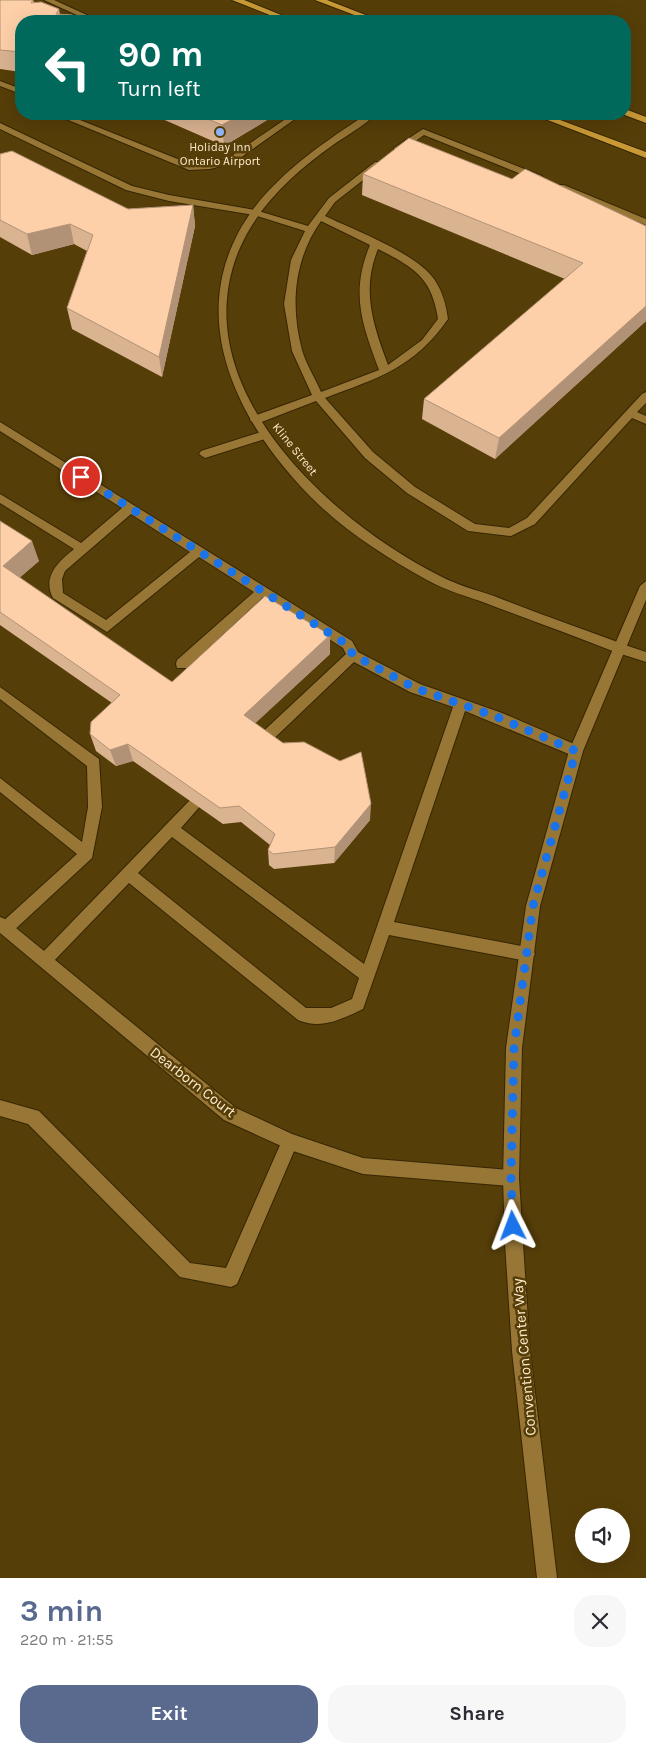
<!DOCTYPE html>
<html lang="en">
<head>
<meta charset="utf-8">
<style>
	:root { --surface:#fff; --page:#f7f7f7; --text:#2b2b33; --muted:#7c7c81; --accent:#596a8e }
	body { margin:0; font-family:Karla,sans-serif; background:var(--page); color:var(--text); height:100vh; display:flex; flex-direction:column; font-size:19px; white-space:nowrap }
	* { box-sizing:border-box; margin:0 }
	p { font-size:16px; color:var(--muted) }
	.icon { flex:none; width:28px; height:28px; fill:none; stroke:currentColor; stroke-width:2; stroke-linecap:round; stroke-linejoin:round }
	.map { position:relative; height:1578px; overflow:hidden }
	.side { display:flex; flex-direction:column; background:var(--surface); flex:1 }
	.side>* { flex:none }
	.guide { position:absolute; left:15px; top:15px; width:616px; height:105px; border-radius:20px; box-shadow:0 5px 20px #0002; background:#00695c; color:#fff; overflow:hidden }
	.tools { position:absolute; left:575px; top:1508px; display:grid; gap:10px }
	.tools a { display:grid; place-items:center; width:55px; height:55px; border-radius:50%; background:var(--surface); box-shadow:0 5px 20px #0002; font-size:25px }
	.pin { position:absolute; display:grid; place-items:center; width:42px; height:42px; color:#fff; margin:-21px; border:2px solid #fff; border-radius:50%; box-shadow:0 1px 5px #0007 }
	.me { position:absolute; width:55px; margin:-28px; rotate:357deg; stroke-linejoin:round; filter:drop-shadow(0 0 4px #0008) }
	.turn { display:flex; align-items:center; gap:18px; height:105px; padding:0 20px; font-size:22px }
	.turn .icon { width:65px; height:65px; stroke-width:2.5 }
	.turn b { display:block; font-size:35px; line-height:42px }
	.round { display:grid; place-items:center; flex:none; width:52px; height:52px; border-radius:20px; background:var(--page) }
	.summary { display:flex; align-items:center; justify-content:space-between; height:85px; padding:0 20px }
	h1 { font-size:30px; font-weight:700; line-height:38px; color:var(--accent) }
	.action { display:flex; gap:10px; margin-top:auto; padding:10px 20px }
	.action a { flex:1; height:58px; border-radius:20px; background:var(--accent); color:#fff; font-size:20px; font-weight:700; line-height:58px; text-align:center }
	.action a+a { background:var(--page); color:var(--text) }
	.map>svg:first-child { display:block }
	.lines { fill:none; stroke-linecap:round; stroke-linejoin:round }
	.service-casing { stroke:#362603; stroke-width:2 }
	.minor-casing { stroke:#362603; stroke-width:2 }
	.tertiary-casing { stroke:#362603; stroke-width:2 }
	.motorway-casing { stroke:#362603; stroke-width:2 }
	.service { fill:#977636; fill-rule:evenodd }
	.minor { fill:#977636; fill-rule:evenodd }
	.tertiary { fill:#977636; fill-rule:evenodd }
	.motorway { fill:#c99936; fill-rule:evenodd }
	.wall { fill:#dab391 }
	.shaded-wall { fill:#b29276 }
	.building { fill:#fed0a9; stroke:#b29276 }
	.route { stroke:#1a73e8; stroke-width:9; stroke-dasharray:0 16.2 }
	.poi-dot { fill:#91b8fd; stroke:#563e08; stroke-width:2 }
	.labels { text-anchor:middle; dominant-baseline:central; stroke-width:5; stroke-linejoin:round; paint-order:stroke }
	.far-poi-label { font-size:12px; fill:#feeccc; stroke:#563e08 }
	.far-street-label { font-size:12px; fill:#feeccc; stroke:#563e08 }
	.street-label { font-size:15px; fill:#feeccc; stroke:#563e08 }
</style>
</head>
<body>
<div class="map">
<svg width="646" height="1578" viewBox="0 0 646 1578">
	<rect width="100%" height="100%" fill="#563e08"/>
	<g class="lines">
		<defs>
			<g id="service">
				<polygon points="44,0 54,0 100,21 90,21"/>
				<polygon points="0,81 21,89 21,94 0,86"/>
				<polygon points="54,114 65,114 190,164 210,163 227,159 293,114 302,114 233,163 210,169 189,170"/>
				<path d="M0,123L132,186L169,195L255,210L308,226L329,198L375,162H381V166L335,202L325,216C354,230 416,253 434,279C443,292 446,305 448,319C414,368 378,378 325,398L373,452L415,487L475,524L509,528L527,518L642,394L646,392V403L637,412L646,416V424L632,418L535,524L511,536L468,531L407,493L365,458L316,401L259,423L255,424L250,420L251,417L312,395L292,351L284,304L291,260L305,231L254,215L169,201L126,190L0,129ZM321,221L370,245C350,293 362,324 379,370L321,392C315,378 306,364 302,350C290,305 294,259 321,221ZM378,249C413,267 432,277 438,319L422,340L388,365C373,325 361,290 378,249Z"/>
				<polygon points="423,129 542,176 543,178 536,180 424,135 400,152 394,152 394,148"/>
				<polygon points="558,185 564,185 646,219 646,225 558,189"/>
				<path d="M0,422L352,641L358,652L420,684L502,713L581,747L583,751L581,755L576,757L465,711L394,922L527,947L532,949L535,954L532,959L527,961L389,935L363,1009C342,1019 321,1030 298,1020L129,883L50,965L45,967L40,965L37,960L40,955L190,800L195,798L200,800L202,804L181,828L364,964L453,707L410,692L354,662L265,747H255L253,743L255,739L346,654L343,648L263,597L187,668H177L176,664L177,660L254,592L199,557L107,632L53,598C42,577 58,562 74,549L0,503V494L81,543L122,508L0,431ZM131,514L190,552L106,620L63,593L62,579L65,571ZM172,837L359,978L352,999L331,1008H306L138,873Z"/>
				<polygon points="264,431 268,432 268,438 205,458 199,454 201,451"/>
				<polygon points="619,643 646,652 646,662 615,652 613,648 615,644"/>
				<polygon points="0,687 99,759 102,807 92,858 11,933 6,935 1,933 1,923 77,854 0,792 0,778 82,842 88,807 87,766 0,699"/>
				<polygon points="0,1100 39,1111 190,1263 226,1268 284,1136 290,1134 296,1136 298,1142 237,1284 231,1287 180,1277 28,1124 0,1116"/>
			</g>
			<g id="minor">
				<path d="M367,114H376C364,126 347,135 333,145C295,172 258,205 239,250C182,387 331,521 440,576C457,585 476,590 494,596C537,613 580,628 623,644L625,648L623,652H615C572,635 530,620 488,604C467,596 446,591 427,580C389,559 351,535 319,505C238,427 177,312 254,208C284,169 326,141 367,114Z"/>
				<polygon points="0,917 5,919 236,1108 292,1134 363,1158 511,1170 517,1172 519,1178 517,1184 511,1186 363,1174 290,1150 224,1120 0,933"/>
			</g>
			<polygon id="tertiary" points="646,581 646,600 583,751 540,906 522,1048 519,1178 523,1243 530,1351 557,1578 537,1578 512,1351 505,1243 503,1178 506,1048 526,906 569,751 640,586"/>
			<g id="motorway">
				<polygon points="232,0 244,0 296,21 285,21"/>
				<polygon points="315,0 327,0 381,21 370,21"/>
				<polygon points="625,109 646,117 646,123 622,114 625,114"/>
				<polygon points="532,114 544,114 646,152 646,158"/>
			</g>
		</defs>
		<use href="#service" class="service-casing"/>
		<use href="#minor" class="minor-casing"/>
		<use href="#tertiary" class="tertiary-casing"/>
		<use href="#motorway" class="motorway-casing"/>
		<use href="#service" class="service"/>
		<use href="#minor" class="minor"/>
		<use href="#tertiary" class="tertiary"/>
		<use href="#motorway" class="motorway"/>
	</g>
	<g class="wall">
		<polygon points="0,0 33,0 34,2 59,9 60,15 21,21 21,72 0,69"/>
		<polygon points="151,114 271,114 272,117 224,146"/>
		<polygon points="0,154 128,209 193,205 195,226 162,377 72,329 67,308 87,251 74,244 32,255 0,237"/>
		<polygon points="363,174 512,179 646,226 646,321 495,459 422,419 424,399 565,279 362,195"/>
		<polygon points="0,521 39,561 19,578 172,682 330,635 330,654 255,723 370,820 334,863 274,869 269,865 268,850 270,845 241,822 223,824 133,761 116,766 96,751 90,734 112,703 0,625"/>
	</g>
	<g class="shaded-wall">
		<polygon points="242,114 271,114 272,117 224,146 222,125"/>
		<polygon points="193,205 195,226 162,377 159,357"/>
		<polygon points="70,224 74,244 32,255 27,234"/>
		<polygon points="646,306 646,321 495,459 499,438"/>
		<polygon points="32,541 39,561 10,586 3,566"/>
		<polygon points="330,635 330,654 246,732 244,715"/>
		<polygon points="128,744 133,761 116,766 110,750"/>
		<polygon points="371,804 370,820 334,863 335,847"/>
	</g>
	<g class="building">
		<polygon points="0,0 33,0 31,3 41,2 59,9 56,14 72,15 84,21 21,21 21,52 0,50"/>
		<polygon points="196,114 242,114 222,125"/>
		<polygon points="409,138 512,179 525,169 646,226 646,306 499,438 424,399 583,263 363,174"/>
		<polygon points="12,151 128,209 193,205 159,357 67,308 93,235 70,224 27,234 0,220 0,154"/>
		<polygon points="0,521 32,541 3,566 172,682 265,596 330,635 244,715 283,743 304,742 340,761 361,752 371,804 335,847 273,854 268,850 275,834 239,806 220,808 128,744 110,750 90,734 91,722 120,695 0,612"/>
	</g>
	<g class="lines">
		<polyline class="route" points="81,477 348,645 353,655 415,688 497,717 576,751 533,906 514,1048 511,1178 513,1226"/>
	</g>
	<circle class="poi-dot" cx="220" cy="132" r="5"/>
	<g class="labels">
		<g class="far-poi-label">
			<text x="220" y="147">Holiday Inn<tspan x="220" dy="14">Ontario Airport</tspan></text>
		</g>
		<g class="far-street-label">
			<text transform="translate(295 449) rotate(51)">Kline Street</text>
		</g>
		<g class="street-label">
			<text transform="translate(193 1082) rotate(38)">Dearborn Court</text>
			<text transform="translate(524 1357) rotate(-95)">Convention Center Way</text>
		</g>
	</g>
</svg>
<div class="tools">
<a><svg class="icon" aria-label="sound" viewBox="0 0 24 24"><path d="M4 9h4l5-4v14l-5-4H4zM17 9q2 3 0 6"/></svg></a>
</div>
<div class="pin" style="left:81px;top:477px;background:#d93025"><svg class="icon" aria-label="arrive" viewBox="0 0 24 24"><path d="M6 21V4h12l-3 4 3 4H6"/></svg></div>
<svg class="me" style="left:513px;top:1226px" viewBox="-20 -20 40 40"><path d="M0-17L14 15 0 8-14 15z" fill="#1a73e8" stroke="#fff" stroke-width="4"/></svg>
<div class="guide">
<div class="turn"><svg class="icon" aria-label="left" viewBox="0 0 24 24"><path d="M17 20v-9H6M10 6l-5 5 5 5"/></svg><div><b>90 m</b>Turn left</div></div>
</div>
</div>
<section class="side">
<div class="summary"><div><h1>3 min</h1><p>220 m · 21:55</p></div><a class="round"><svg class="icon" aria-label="close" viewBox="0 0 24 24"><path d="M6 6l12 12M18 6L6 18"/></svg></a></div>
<div class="action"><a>Exit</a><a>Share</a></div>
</section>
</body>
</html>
